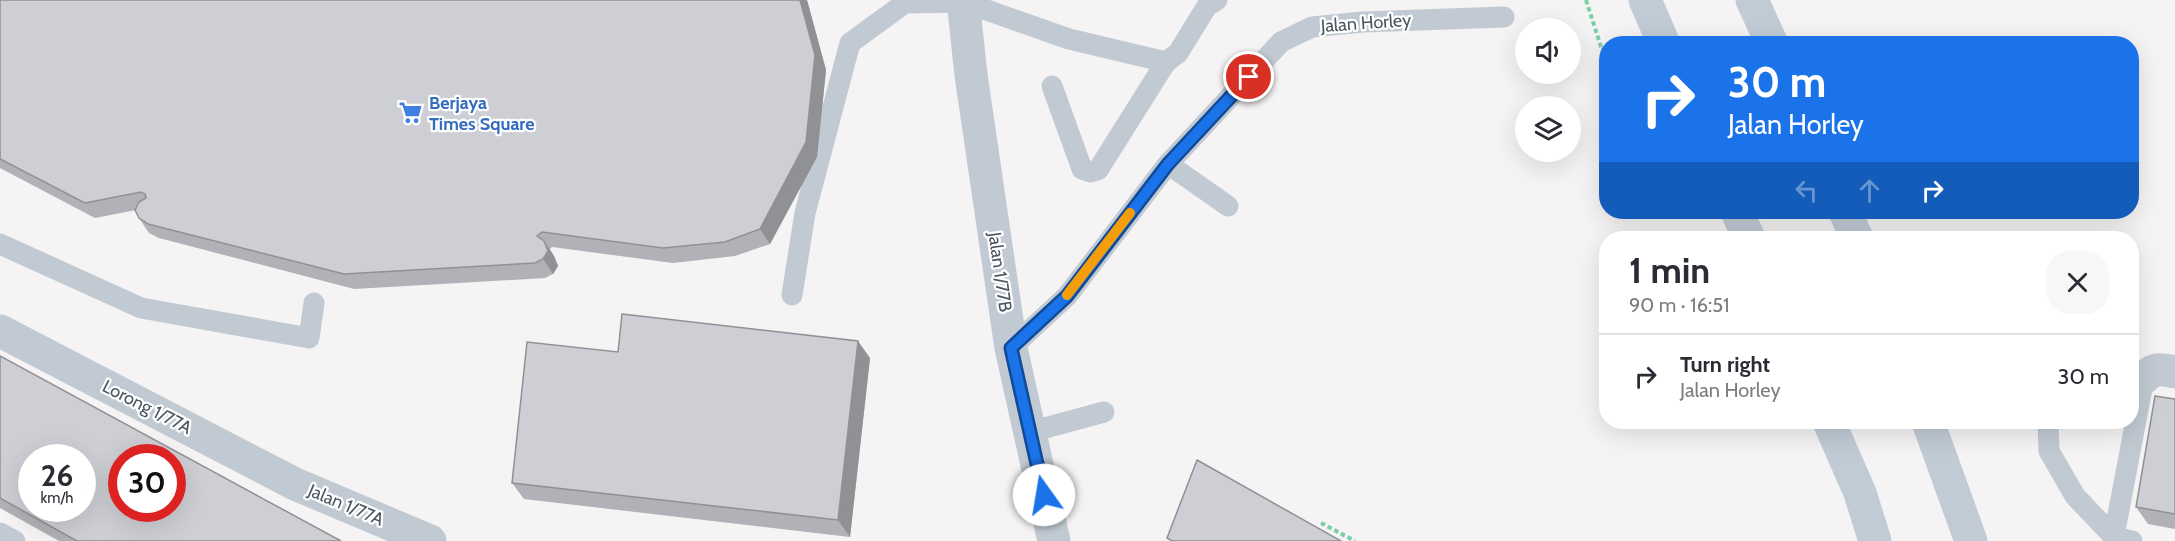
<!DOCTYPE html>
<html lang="en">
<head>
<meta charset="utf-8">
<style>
	:root { --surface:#fff; --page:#f7f7f7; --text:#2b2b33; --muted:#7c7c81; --line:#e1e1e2 }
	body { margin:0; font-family:Cabin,sans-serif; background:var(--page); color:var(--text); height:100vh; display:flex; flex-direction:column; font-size:22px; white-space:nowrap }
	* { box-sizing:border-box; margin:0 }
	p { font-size:20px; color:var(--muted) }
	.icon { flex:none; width:33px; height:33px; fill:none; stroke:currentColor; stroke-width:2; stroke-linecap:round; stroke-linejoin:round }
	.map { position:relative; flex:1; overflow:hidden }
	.drawer { position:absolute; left:1599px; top:231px; width:540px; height:198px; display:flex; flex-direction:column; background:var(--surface); border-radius:24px; box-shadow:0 6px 24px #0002 }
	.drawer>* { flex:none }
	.guide { position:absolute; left:1599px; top:36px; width:540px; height:183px; border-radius:24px; box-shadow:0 6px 24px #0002; background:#1a73e8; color:#fff; overflow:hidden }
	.controls { position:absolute; left:1515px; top:18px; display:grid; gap:12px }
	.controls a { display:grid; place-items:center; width:66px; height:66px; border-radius:50%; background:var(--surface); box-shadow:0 6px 24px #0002; font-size:30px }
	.speed { position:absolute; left:18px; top:444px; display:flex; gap:12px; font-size:30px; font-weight:700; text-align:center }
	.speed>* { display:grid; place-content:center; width:78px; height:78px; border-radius:50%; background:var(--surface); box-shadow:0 6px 24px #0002; line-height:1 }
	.speed small { font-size:15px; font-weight:400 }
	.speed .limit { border:9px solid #d22; background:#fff; color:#111 }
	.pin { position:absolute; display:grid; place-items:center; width:51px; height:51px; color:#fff; margin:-26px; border:3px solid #fff; border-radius:50%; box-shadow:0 2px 6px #0007 }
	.me { position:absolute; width:66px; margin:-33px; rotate:347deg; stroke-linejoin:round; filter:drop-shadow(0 0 4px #0008) }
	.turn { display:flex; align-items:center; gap:21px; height:126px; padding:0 30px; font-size:27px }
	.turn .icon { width:78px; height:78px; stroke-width:2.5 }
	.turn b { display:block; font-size:42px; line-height:51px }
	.lanes { display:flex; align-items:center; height:57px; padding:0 30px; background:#0003; justify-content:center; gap:30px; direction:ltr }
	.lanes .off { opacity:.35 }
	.round { display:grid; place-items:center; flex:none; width:63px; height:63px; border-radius:24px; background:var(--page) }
	.overview { display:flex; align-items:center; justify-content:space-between; height:102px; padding:0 30px }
	h1 { font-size:36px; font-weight:700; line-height:45px }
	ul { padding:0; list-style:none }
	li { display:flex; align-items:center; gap:18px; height:84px; padding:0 30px; border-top:2px solid var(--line) }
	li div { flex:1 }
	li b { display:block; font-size:22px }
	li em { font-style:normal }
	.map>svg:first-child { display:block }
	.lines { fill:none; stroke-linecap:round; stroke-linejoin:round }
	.path { stroke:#7ad0a6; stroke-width:4; stroke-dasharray:4.5 3; stroke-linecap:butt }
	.service { stroke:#c1cad2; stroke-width:21 }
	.minor { stroke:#c1cad2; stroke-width:33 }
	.secondary { stroke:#c1cbd6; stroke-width:33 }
	.wall { fill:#b0b2b7 }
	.shaded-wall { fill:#909195 }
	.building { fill:#cdcfd5; stroke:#909195; stroke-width:1.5; fill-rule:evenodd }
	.route-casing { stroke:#114b97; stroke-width:15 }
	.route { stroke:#1a73e8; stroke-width:10 }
	.slow { stroke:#f59e0b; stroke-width:10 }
	.labels { text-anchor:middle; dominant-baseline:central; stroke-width:4.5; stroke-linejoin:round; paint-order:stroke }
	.street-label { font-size:18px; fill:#4a5661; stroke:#fff }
	.shop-label { font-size:18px; font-weight:bold; fill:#366cbe; stroke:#fff; text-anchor:start }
</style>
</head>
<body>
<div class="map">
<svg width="2175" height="541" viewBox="0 0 2175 541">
	<rect width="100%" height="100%" fill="#f5f3f3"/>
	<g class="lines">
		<g class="path">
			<polyline points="1586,0 1602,50 1606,48"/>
			<polyline points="1321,523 1355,541"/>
		</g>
		<g class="service">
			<polyline points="1052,86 1082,169 1091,172 1098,170 1166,62"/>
			<polyline points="1168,164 1228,206"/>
			<polyline points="0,244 141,308 309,338 314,303"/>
			<polyline points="792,295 805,213 850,43 905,3 964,2 1069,39 1166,62 1178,53 1207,6 1217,0"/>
			<polyline points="1011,348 1067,296 1168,164 1281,42 1312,27 1363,22 1504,17"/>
			<polyline points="2048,422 2049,451 2075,496 2114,537 2132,541"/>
			<polyline points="1030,432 1104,412"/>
			<polyline points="0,533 15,541"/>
			<polyline points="2113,541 2144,378 2134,378"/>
		</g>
		<g class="minor">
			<polyline points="963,0 971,75 1011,348 1054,541"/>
			<polyline points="0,331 295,484 430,541"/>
			<path d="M2144,378C2154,367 2162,369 2175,372"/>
		</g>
		<g class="secondary">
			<polyline points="1645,0 1664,44"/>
			<polyline points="1752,0 1772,44"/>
			<polyline points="1737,212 1749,238"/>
			<polyline points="1845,212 1857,238"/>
			<polyline points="1829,422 1860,493 1875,541"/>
			<polyline points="1928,422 1971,541"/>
		</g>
	</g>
	<g class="wall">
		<polygon points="0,0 807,0 826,70 817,157 770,244 735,256 673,263 552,247 550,249 554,256 558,266 553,274 545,278 354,289 159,238 149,233 139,218 136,210 95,218 0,168"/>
		<polygon points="618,352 870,358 850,537 524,499 512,483"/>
		<polygon points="0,356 341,541 59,541 0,508"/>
		<polygon points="2175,399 2175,529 2148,524 2136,507"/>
	</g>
	<g class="shaded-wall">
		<polygon points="800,0 807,0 826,70 817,157 770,244 760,229"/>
		<polygon points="544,241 554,256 558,266 553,274 543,259"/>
		<polygon points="858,341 870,358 850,537 838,520"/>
	</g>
	<g class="building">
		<polygon points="0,0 800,0 815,55 806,142 760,229 725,242 663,248 542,232 537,236 544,241 548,251 543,259 535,263 344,274 148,224 139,218 135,210 139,202 146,198 145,194 141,192 85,203 0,159"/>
		<polygon points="622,314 858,341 838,520 512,483 527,342 618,352"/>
		<path d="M0,356L341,541H77L0,498ZM32,458H82V508H32ZM122,458H172V508H122Z"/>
		<polygon points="2155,396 2175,399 2175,514 2136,507"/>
		<polygon points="1197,460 1341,541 1172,541 1167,538"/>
	</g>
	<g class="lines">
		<defs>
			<polyline id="route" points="1044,495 1011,348 1067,296 1168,164 1249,77"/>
		</defs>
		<use href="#route" class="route-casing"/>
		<use href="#route" class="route"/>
		<polyline class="slow" points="1067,295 1130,213"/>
	</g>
	<defs>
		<symbol id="supermarket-bare" viewBox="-9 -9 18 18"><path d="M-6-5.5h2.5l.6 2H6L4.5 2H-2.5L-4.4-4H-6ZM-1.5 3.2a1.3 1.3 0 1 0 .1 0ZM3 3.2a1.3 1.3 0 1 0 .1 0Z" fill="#3f7fe0" stroke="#fff" stroke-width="2.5" paint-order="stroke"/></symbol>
	</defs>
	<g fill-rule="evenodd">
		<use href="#supermarket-bare" x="394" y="96" width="33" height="33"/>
	</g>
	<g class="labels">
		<g class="street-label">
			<text transform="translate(1366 23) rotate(-4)">Jalan Horley</text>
			<text transform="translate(1000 272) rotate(82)">Jalan 1/77B</text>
			<text transform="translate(147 407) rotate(27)">Lorong 1/77A</text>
			<text transform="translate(346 505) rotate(23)">Jalan 1/77A</text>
		</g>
		<g class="shop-label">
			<text x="429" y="103">Berjaya<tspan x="429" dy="21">Times Square</tspan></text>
		</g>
	</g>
</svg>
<div class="controls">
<a><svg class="icon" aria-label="sound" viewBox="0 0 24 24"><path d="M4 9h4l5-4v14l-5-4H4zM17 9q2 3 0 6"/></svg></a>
<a><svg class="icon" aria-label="layers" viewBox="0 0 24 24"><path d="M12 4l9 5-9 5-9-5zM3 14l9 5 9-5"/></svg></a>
</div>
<div class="speed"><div>26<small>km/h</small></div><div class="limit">30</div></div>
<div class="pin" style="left:1249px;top:77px;background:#d93025"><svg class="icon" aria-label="arrive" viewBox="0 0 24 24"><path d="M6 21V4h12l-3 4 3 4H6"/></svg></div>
<svg class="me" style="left:1044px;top:495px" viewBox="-20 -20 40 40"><circle r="19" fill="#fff"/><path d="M0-13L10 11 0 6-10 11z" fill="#1a73e8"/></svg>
<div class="guide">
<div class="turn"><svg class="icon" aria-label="right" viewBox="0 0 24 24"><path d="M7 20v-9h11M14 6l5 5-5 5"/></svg><div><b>30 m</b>Jalan Horley</div></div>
<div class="lanes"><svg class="icon off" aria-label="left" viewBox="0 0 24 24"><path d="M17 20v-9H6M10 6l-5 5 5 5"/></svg><svg class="icon off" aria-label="ahead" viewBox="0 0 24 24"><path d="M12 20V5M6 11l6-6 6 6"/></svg><svg class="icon" aria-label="right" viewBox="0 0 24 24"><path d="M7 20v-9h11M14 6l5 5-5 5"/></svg></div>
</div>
<section class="drawer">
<div class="overview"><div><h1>1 min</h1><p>90 m · 16:51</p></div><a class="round"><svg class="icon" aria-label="close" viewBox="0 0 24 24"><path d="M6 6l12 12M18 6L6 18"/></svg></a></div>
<ul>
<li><svg class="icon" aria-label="right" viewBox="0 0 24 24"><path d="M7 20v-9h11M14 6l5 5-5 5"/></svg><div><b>Turn right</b><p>Jalan Horley</p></div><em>30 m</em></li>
</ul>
</section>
</div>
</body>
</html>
